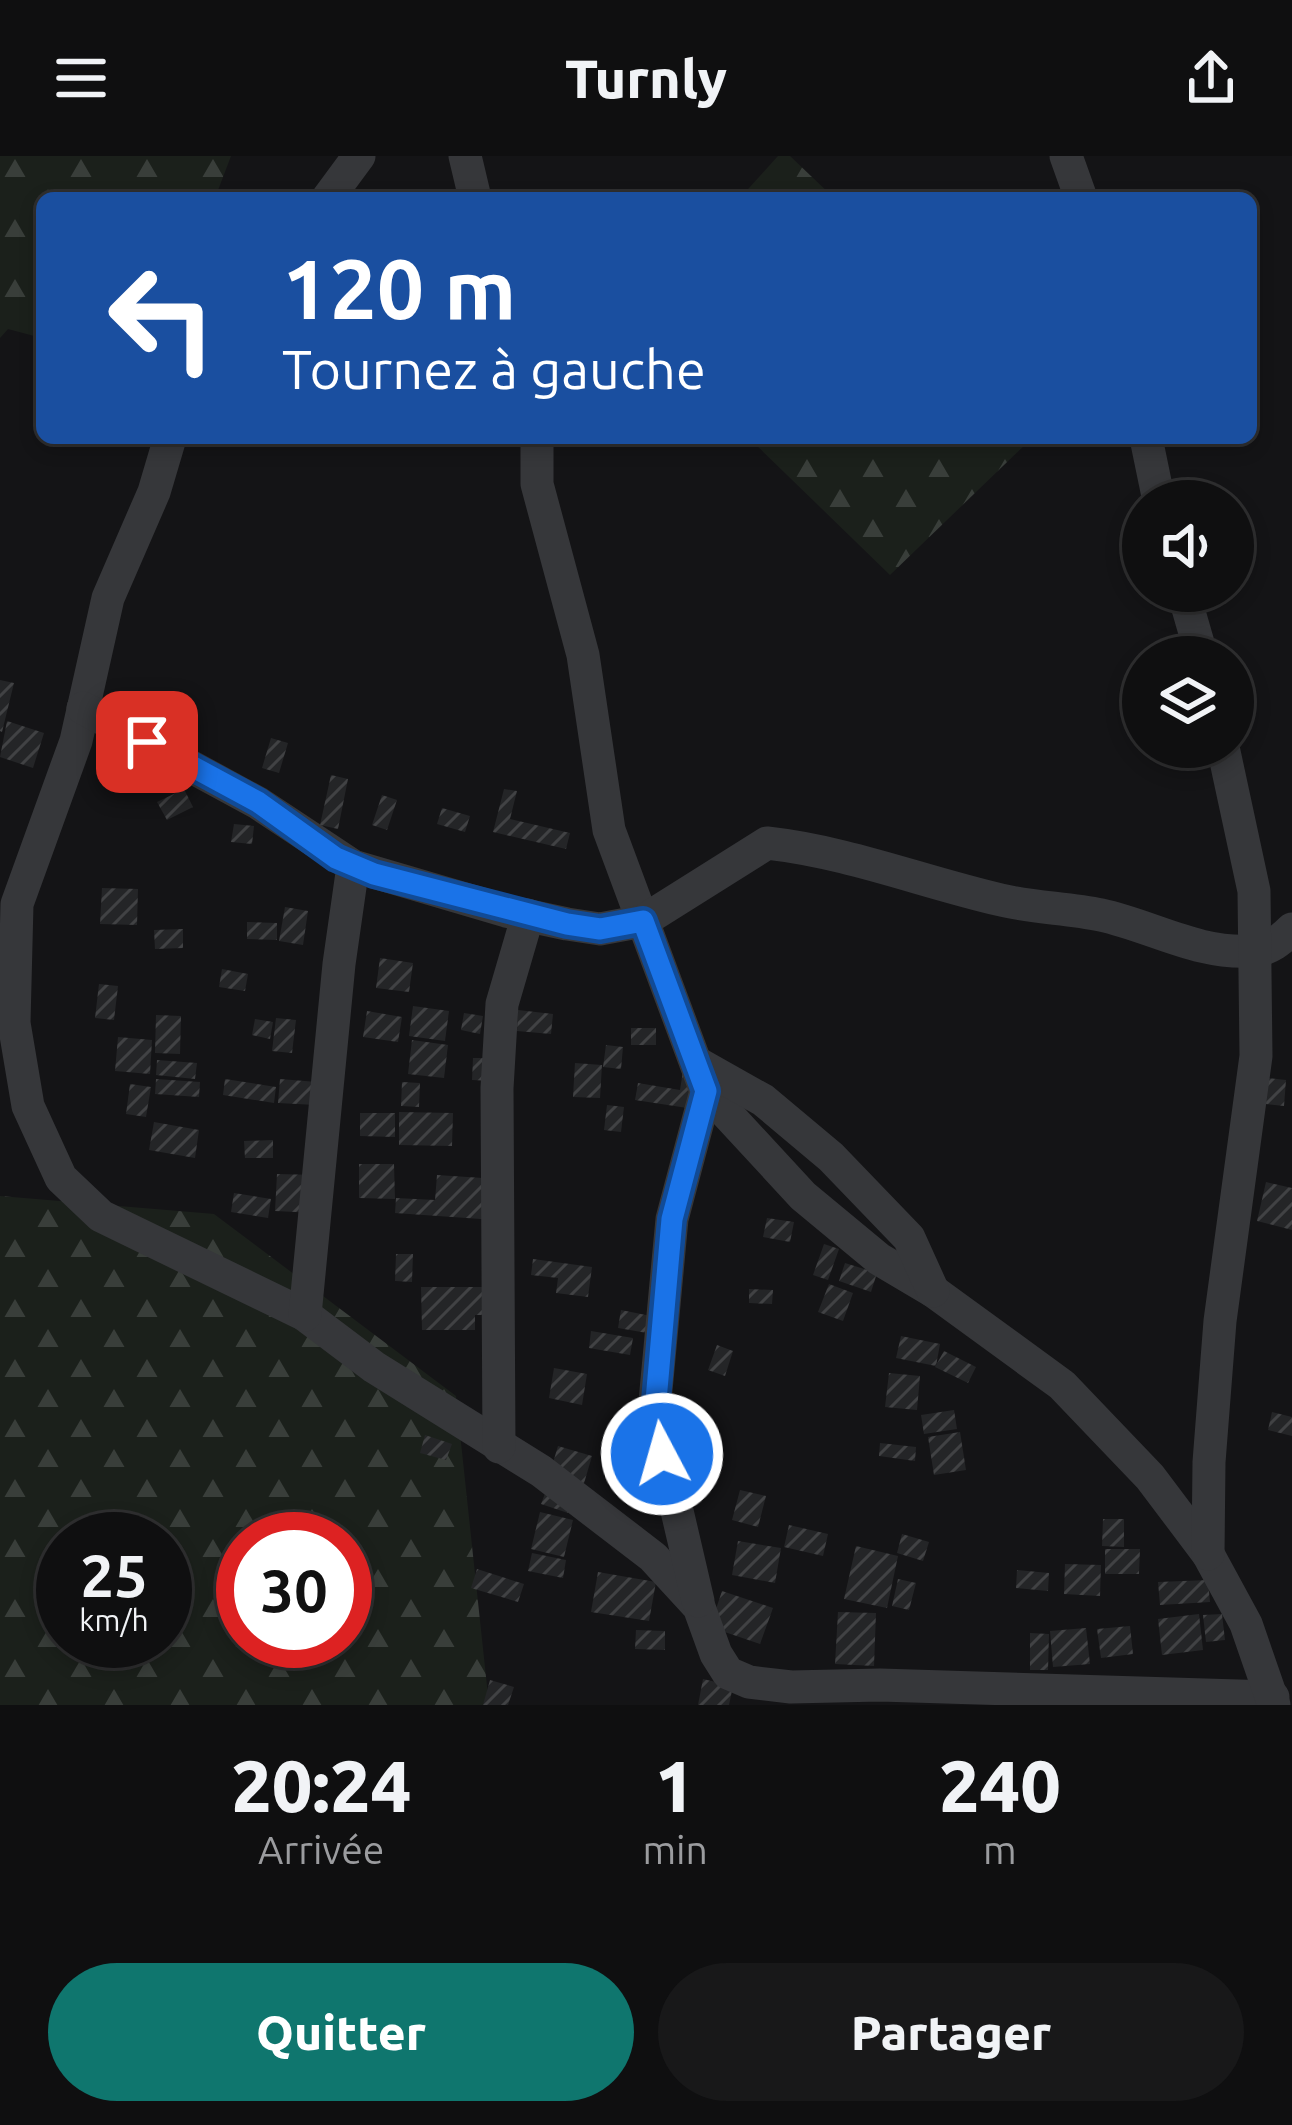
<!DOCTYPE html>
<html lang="fr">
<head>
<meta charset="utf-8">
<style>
	:root { --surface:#0f0f10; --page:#181819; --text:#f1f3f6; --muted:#9b9c9f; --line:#2f2f30; --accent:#0f766e }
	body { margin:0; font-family:Ubuntu,sans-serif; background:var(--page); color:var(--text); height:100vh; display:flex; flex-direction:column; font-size:45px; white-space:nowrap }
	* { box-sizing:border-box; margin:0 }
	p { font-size:39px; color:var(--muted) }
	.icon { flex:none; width:66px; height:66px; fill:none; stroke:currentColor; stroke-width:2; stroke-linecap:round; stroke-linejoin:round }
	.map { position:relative; height:1549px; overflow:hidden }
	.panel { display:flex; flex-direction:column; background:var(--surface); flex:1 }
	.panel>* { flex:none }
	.hud { position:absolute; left:36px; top:36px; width:1221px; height:252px; border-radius:18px; box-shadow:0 6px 18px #0003,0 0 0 3px var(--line); background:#1a4fa0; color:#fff; overflow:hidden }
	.tools { position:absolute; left:1122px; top:324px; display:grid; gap:24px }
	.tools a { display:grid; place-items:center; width:132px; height:132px; border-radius:50%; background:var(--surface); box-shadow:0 6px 18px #0003,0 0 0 3px var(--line); font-size:60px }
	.speed { position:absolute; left:36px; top:1356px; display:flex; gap:24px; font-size:60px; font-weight:700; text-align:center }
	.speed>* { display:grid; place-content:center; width:156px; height:156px; border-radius:50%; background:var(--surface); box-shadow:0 6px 18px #0003,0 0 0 3px var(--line); line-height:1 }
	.speed small { font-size:30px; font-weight:400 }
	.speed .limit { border:18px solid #d22; background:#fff; color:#111 }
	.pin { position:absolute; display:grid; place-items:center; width:102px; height:102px; color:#fff; margin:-51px; border-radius:24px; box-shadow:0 6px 18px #0006 }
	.me { position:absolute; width:132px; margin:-66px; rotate:354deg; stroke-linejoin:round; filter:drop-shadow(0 0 9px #0008) }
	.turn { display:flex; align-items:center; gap:42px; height:252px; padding:0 48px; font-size:54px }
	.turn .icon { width:156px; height:156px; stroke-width:2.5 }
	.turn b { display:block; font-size:84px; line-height:102px }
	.eta { display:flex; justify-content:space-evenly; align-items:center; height:204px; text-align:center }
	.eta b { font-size:72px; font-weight:800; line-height:84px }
	.action { display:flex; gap:24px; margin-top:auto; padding:24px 48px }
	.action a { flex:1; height:138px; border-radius:72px; background:var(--accent); color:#fff; font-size:48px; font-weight:800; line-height:138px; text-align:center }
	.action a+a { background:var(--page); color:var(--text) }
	header { display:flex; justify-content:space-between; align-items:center; height:156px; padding:0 48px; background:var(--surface); font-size:54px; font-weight:800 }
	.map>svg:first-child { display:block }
	.forest { fill:url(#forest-firs); fill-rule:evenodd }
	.building { fill:url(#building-hatch) }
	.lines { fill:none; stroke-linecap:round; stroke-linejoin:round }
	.minor { stroke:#36373a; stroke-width:33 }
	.route-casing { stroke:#114b97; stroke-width:30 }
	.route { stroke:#1a73e8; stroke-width:21 }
</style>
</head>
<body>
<header><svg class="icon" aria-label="menu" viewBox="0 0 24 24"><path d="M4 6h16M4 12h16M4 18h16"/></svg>Turnly<svg class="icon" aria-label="share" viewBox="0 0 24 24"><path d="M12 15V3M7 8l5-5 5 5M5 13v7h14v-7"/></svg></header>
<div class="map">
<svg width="1292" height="1549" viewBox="0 0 1292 1549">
	<defs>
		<pattern id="forest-firs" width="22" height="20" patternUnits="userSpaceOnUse" patternTransform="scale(3)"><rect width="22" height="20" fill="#1b201b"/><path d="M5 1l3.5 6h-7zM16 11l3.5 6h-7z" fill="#393e3a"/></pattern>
		<pattern id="building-hatch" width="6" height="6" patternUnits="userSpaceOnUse" patternTransform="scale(3)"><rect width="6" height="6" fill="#242527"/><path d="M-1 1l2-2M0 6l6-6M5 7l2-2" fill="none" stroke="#414244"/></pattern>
	</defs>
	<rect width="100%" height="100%" fill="#141416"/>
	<g class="forest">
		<polygon points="0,0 231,0 215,42 42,42 42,182 8,173 0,182"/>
		<polygon points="778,0 790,0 834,42 740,42"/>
		<polygon points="749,282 1032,282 890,419"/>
		<path d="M0,1040L214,1058L456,1240L489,1549H0ZM63,1383H165V1485H63ZM243,1383H345V1485H243Z"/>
	</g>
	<g class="building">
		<polygon points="0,524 14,527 2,576 0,575"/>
		<polygon points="7,565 44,577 33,612 0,601"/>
		<polygon points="271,582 288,587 279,617 262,612"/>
		<polygon points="331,619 348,623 338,673 320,669"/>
		<polygon points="184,633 193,651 167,664 157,646"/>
		<polygon points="504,633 517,635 510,663 570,677 566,693 493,676"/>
		<polygon points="382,639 397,644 387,674 372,669"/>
		<polygon points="442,652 470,660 465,676 437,668"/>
		<polygon points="234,668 254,670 252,688 231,686"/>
		<polygon points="102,732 138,733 137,769 100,768"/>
		<polygon points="285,751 308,755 303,789 279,785"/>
		<polygon points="247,766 277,767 277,784 247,783"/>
		<polygon points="183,773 183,792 155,793 154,774"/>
		<polygon points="380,802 413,807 409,836 376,832"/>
		<polygon points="222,813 248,818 245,835 219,831"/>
		<polygon points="99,828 118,830 114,864 95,862"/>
		<polygon points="413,850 449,855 445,885 409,880"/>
		<polygon points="518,854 553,858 551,878 517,875"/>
		<polygon points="367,855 402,861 398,886 363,881"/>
		<polygon points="464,857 483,860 480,878 461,874"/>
		<polygon points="156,859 181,860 180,898 155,897"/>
		<polygon points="276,862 296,864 292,897 272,895"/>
		<polygon points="255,863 273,866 270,883 252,879"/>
		<rect x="631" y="872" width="25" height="17"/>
		<polygon points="118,881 152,884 150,918 115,915"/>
		<polygon points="412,884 448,889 444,922 408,918"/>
		<polygon points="606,889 623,891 621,913 603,911"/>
		<polygon points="473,902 492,902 492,925 472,924"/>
		<polygon points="157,904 197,907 195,923 156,919"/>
		<polygon points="575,907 602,909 600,942 573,941"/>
		<polygon points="683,915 694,953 635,944 638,927 680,934"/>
		<polygon points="1260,921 1286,924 1284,950 1257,947"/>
		<polygon points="156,923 200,926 199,941 155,938"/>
		<polygon points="225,923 276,931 274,947 223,939"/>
		<polygon points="280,923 317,926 316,949 278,947"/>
		<polygon points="402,926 420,927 419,951 401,950"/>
		<polygon points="130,928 151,931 146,961 126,958"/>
		<polygon points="607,949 624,951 621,976 604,974"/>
		<polygon points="399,956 453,957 452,990 399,989"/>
		<polygon points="360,957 395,957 395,981 360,980"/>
		<polygon points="154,966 199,974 195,1002 149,994"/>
		<polygon points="273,984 273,1002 245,1002 244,985"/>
		<polygon points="359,1008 394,1008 395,1043 359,1042"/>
		<polygon points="277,1018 317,1019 316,1057 275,1055"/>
		<polygon points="437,1019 498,1023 495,1064 395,1057 396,1042 435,1044"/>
		<polygon points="1266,1026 1292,1032 1292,1074 1257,1065"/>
		<polygon points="234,1037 271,1043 268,1062 231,1056"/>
		<polygon points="767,1062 794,1066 790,1086 763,1081"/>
		<polygon points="824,1088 839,1093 828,1124 813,1119"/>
		<polygon points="396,1098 413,1098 412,1126 395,1125"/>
		<polygon points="533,1103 592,1111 588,1141 556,1137 558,1122 531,1119"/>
		<polygon points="845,1107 877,1117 871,1136 839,1125"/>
		<polygon points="829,1128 853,1137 843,1165 818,1156"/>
		<polygon points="421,1131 483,1131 482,1159 475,1159 475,1174 422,1174"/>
		<polygon points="749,1133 773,1134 772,1148 749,1147"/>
		<polygon points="621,1154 656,1161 653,1178 618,1172"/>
		<polygon points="591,1175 633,1182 630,1199 589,1192"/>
		<polygon points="901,1180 940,1188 936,1210 896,1202"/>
		<polygon points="717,1189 733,1195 725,1220 708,1214"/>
		<polygon points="944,1195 976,1211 968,1227 935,1211"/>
		<polygon points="554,1212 587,1218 582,1249 549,1242"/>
		<polygon points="889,1217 920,1220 917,1254 885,1251"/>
		<polygon points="954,1254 957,1273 924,1278 921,1259"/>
		<polygon points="1272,1256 1292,1261 1292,1280 1268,1274"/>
		<polygon points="960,1276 966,1314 934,1319 928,1281"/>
		<polygon points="425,1279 452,1288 446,1304 420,1297"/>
		<polygon points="670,1282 697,1288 690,1320 663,1314"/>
		<polygon points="880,1287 916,1291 915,1305 879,1300"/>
		<polygon points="558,1290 592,1300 580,1341 546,1330"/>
		<polygon points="641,1324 659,1326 657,1343 640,1341"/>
		<polygon points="740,1334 766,1340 758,1371 732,1364"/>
		<polygon points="546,1335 572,1344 568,1357 541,1348"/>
		<polygon points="540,1356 573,1364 564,1401 531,1393"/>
		<polygon points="1103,1363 1124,1363 1124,1391 1102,1390"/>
		<polygon points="789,1369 828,1378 823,1400 784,1391"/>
		<polygon points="902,1378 929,1386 923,1405 897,1397"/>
		<polygon points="738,1385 781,1392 775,1427 732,1419"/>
		<polygon points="856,1390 898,1400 887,1452 844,1443"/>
		<polygon points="1105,1393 1140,1393 1139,1418 1105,1418"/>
		<polygon points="532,1397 566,1404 563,1422 528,1415"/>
		<polygon points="1065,1408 1101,1409 1100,1440 1064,1438"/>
		<polygon points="477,1413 524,1428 518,1446 471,1432"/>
		<polygon points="1017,1414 1049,1417 1048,1435 1016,1432"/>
		<polygon points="598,1416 656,1426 649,1465 591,1456"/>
		<polygon points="898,1423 916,1427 909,1454 892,1450"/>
		<polygon points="1208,1424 1210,1446 1160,1449 1158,1426"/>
		<polygon points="722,1435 773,1452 760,1488 710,1471"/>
		<polygon points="838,1456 876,1457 874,1510 835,1508"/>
		<polygon points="1199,1458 1203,1494 1162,1499 1158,1463"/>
		<polygon points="1222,1458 1225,1484 1206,1486 1203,1459"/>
		<polygon points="1130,1470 1133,1498 1101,1502 1097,1473"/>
		<polygon points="1086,1472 1090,1508 1053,1511 1050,1475"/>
		<polygon points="636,1474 665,1475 665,1494 635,1493"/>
		<polygon points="1030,1477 1049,1478 1048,1514 1030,1514"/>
		<polygon points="703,1523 733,1530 729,1549 698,1549"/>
		<polygon points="490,1524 514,1531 508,1549 483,1549"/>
	</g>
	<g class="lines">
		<g class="minor">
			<polyline points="465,0 475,42"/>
			<polyline points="1066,0 1081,42"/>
			<polyline points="328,42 359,0"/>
			<polyline points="170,282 154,336 108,442 76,585 17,748 14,867 28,950 61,1022 101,1060 305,1159 374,1211 541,1315 653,1401 699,1451 716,1498 728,1517 749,1526 791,1531 880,1529 1273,1541"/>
			<polyline points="537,282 537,328 583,499 609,674 706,935 803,1040 879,1103 933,1135 1062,1229 1150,1321 1208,1398 1246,1468 1274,1549"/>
			<polyline points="1146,282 1159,345"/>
			<polyline points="1183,435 1202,501"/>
			<path d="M83,552L258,647L353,710L506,755L567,768L600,773L643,765L767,687C848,696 923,726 1001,744C1034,752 1068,752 1101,759C1152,770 1198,799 1253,795C1269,794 1281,784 1292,773"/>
			<polyline points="697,907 763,944 831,1001 909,1082 933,1135"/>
			<polyline points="305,1159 339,808 353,710"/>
			<polyline points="499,1291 497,932 502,848 528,759"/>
			<polyline points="1208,1398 1209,1306 1220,1165 1256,900 1254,735 1223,591"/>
			<polyline points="698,1445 654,1256 672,1063 706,935"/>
		</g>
	</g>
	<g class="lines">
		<defs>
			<polyline id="route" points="147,586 258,646 336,702 374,718 567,768 600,773 643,765 706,935 672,1063 655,1256 662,1298"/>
		</defs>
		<use href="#route" class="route-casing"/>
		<use href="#route" class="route"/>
	</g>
</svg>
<div class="tools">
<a><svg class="icon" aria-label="sound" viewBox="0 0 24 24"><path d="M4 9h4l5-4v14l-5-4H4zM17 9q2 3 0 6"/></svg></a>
<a><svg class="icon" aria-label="layers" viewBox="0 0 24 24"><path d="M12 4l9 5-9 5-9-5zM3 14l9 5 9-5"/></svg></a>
</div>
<div class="speed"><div>25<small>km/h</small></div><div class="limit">30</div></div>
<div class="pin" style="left:147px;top:586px;background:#d93025"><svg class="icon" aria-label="arrive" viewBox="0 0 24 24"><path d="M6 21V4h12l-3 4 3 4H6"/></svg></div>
<svg class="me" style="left:662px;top:1298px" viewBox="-20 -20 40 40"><circle r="17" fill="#1a73e8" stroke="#fff" stroke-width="3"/><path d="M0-11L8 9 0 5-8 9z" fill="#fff"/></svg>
<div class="hud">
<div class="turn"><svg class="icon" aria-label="left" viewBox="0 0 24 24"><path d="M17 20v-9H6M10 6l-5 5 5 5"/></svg><div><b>120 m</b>Tournez à gauche</div></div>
</div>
</div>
<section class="panel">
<div class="eta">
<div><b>20:24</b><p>Arrivée</p></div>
<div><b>1</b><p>min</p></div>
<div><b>240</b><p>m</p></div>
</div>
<div class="action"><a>Quitter</a><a>Partager</a></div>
</section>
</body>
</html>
